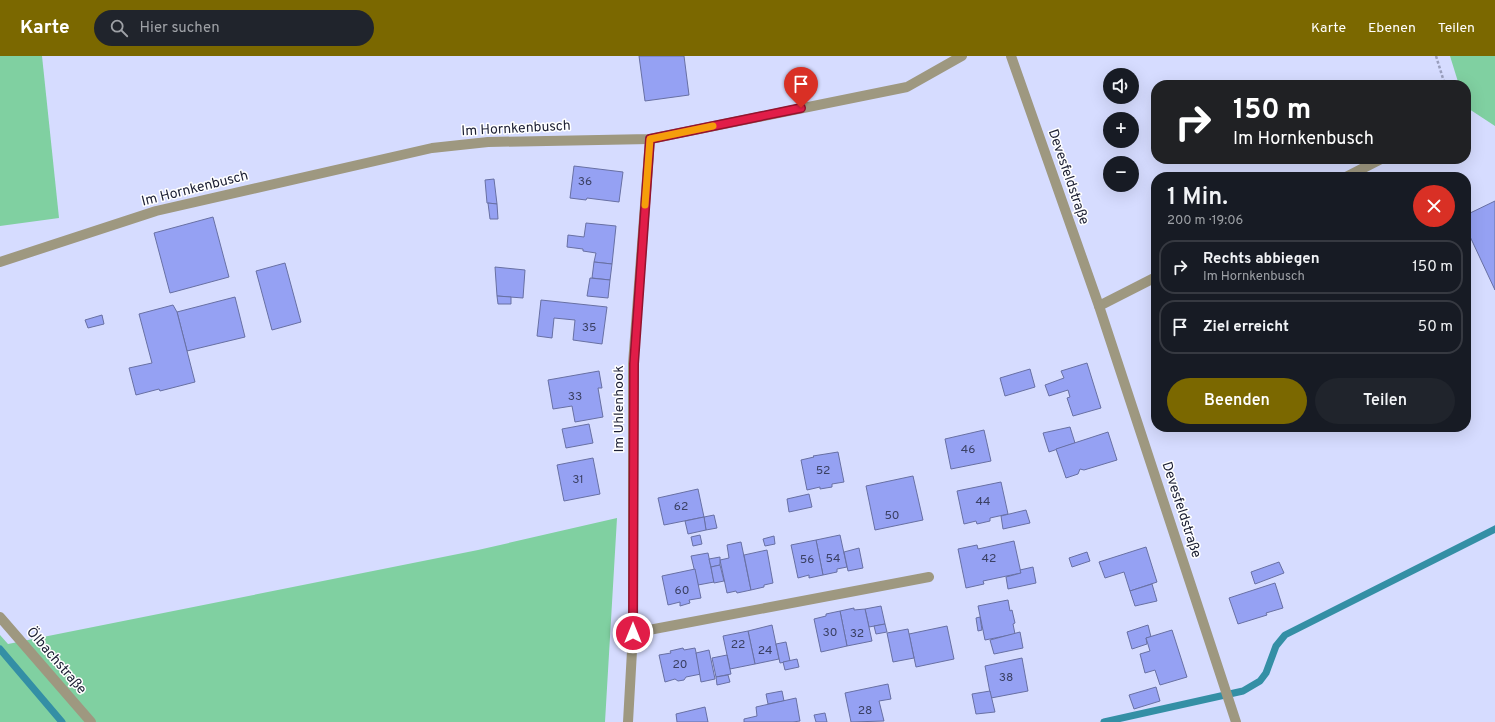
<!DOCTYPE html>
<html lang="de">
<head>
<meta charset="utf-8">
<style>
	:root { --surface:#171b24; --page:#20242c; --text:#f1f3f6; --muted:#9ea1a6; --line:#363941; --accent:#7b6800 }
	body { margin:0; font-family:Overpass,sans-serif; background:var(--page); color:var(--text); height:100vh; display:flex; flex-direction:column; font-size:15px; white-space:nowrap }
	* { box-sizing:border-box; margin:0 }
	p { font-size:13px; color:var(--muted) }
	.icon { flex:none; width:22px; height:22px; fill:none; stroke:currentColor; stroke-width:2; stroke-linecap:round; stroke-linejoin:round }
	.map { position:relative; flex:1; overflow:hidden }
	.panel { position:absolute; left:1151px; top:116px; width:320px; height:260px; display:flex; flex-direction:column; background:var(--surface); border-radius:16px; box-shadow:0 4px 16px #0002 }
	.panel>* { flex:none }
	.hud { position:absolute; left:1151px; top:24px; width:320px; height:84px; border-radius:16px; box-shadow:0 4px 16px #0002; background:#202124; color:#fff; overflow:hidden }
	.controls { position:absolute; left:1103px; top:12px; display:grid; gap:8px }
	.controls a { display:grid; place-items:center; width:36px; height:36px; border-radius:50%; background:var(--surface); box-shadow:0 4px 16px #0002; font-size:20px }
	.pin { position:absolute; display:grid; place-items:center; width:34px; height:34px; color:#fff; margin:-41px -17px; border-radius:50% 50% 50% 0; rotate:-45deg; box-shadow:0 0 4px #0007 }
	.pin .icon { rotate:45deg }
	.me { position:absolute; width:44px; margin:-22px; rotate:0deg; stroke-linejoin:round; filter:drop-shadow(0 0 3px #0008) }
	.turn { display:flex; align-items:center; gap:14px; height:84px; padding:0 16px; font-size:18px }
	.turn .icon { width:52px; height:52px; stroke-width:2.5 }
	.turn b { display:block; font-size:28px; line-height:34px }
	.round { display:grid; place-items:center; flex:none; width:42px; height:42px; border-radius:21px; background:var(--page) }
	.summary { display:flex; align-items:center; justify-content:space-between; height:68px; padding:0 16px }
	h1 { font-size:24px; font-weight:600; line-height:30px }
	.action { display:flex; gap:8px; margin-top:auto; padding:8px 16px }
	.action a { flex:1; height:46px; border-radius:24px; background:var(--accent); color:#fff; font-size:16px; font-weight:600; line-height:46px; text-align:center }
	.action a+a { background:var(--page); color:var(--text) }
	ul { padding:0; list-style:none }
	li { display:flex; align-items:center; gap:12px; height:54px; margin:0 8px 6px; padding:0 8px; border:2px solid var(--line); border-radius:16px }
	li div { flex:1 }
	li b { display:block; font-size:15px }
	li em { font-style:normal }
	header { display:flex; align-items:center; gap:24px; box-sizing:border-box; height:56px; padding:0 20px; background:var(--accent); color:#fff }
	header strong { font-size:19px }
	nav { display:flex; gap:22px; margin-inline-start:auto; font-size:14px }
	.search { width:280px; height:36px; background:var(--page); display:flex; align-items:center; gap:10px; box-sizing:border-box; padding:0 14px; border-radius:22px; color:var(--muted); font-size:15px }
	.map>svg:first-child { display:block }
	.green { fill:#80d0a1 }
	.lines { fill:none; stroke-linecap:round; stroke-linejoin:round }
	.stream { stroke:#348fa5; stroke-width:7 }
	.building { fill:#95a1f3; stroke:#6870a3 }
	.path { stroke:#9a9fbe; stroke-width:2.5; stroke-dasharray:3 2; stroke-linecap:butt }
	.street { stroke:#9e9880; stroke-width:10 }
	.route-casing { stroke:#92132f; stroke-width:10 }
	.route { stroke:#e11d48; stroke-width:7 }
	.slow { stroke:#f59e0b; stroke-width:7 }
	.labels { text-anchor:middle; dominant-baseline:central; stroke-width:3; stroke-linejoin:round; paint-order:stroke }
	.number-label { font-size:12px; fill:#3b4064 }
	.street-label { font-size:14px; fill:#1d2035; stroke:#fff }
</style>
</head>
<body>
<header>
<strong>Karte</strong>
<div class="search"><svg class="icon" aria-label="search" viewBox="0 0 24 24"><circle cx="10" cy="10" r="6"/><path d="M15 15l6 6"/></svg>Hier suchen</div>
<nav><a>Karte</a><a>Ebenen</a><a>Teilen</a></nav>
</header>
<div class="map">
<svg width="1495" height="666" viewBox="0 0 1495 666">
	<rect width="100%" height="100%" fill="#d6dcff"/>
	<g class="green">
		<polygon points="0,0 42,0 59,162 0,170"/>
		<polygon points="1450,0 1495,0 1495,70 1466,51 1466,29 1459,29"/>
		<polygon points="617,462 605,666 0,666 0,579 8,588 478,494"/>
	</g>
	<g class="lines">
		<g class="stream">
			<polyline points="0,593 62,666"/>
			<polyline points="1104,666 1243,635 1260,625 1266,617 1276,590 1285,579 1495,473"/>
		</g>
	</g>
	<g class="building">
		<polygon points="639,0 684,0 689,39 645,45"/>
		<polygon points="574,110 623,116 619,146 587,142 586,144 570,142"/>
		<polygon points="494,123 497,148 487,147 485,124"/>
		<polygon points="1495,145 1495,234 1466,172 1466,159"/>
		<polygon points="488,147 497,148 498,163 490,163"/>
		<polygon points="213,161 229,221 170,237 154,177"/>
		<polygon points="586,167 616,170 612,208 594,206 596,197 583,195 583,193 567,191 568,179 584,181"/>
		<polygon points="594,206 612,208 610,224 592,222"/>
		<polygon points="285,207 301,266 272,274 256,215"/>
		<polygon points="495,211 525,214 523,242 497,240"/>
		<polygon points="590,222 610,224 608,242 587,240"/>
		<polygon points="497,240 511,241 511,248 498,248"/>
		<polygon points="235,241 245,281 187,295 177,256"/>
		<polygon points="541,244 607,251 602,288 573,284 575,264 554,262 552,282 537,280"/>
		<polygon points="173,249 177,256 195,326 160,335 159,333 136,339 129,312 152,307 139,258"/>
		<polygon points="102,259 104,268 88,272 85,264"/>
		<polygon points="1087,307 1101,352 1073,360 1067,342 1070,341 1068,334 1049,340 1045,329 1064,322 1061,315"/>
		<polygon points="1030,313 1035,331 1005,340 1000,322"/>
		<polygon points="599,315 602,332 598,332 603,361 575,366 572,350 553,353 548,324"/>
		<polygon points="589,368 593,387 566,392 562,373"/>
		<polygon points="1070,371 1075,387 1049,396 1043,377"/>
		<polygon points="984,374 991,405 951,413 945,383"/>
		<polygon points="1108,376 1117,404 1084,414 1080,413 1078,418 1066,422 1056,393"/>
		<polygon points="838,396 844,426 832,428 832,431 820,433 820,431 807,434 801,404 814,401 813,400"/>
		<polygon points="593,402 600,438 564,445 557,409"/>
		<polygon points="913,420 923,464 875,474 866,430"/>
		<polygon points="1001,426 1008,458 990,462 990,465 977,468 976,465 964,468 957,435"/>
		<polygon points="698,433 704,461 664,469 658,442"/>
		<polygon points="809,438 812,451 789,456 787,443"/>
		<polygon points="1026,454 1030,467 1003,473 1001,460"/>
		<polygon points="714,459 717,472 706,474 704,461"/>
		<polygon points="704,461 706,474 688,478 685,465"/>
		<polygon points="700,479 702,488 693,490 691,481"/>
		<polygon points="840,479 847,511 837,513 837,516 823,519 816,484"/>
		<polygon points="774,480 775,488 765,490 763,483"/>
		<polygon points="816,484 823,519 809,522 809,519 798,522 791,489"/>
		<polygon points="1014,485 1021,517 983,525 984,528 966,532 958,493 977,489 978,493"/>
		<polygon points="741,486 751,534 737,537 736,535 727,537 720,504 729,502 727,489"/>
		<polygon points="1146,491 1157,526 1130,535 1124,516 1105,522 1099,506"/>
		<polygon points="859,492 863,512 848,515 844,496"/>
		<polygon points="767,494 773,527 764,529 764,531 751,534 744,499"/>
		<polygon points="1087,496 1090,505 1072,511 1069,502"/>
		<polygon points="708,497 714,526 698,529 691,500"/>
		<polygon points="720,501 720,509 711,511 709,503"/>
		<polygon points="1279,506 1284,517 1255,528 1251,516"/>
		<polygon points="720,509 724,525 714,527 711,511"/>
		<polygon points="1033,511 1036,527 1008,533 1006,521 1021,517 1020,514"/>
		<polygon points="695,513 701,542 689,544 690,547 680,550 680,546 668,549 662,520"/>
		<polygon points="1275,527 1283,552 1266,557 1267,559 1238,568 1229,542"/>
		<polygon points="1152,528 1157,545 1135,550 1130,535"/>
		<polygon points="1008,544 1010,555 1012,554 1015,567 1013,568 1015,578 985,584 978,550"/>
		<polygon points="881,550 885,568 869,571 865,553"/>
		<polygon points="854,552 854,554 865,553 872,585 847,590 840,555"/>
		<polygon points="840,555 847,590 821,596 814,563 826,560 826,558"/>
		<polygon points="980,561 982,574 978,575 976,562"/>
		<polygon points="885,568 887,576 876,578 874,570"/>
		<polygon points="772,569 779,603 755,608 748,575"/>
		<polygon points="1148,569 1151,581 1146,582 1147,588 1132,593 1127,576"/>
		<polygon points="947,570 954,603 916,611 909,578"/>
		<polygon points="908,573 914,602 893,606 887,577"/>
		<polygon points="1172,574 1187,621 1160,629 1155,614 1145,617 1140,598 1150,595 1146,582"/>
		<polygon points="748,575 755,608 730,613 723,580"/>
		<polygon points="1020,576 1023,592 994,598 990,584"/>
		<polygon points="786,586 790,605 780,607 776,588"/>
		<polygon points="683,592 684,594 695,592 701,618 686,621 684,624 678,625 675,623 665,626 659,599 671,597 670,595"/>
		<polygon points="709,594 715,623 701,626 696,597"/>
		<polygon points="727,599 731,618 716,621 712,602"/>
		<polygon points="1022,602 1028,635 991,642 985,610"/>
		<polygon points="797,603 799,611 785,614 783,606"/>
		<polygon points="728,619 730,626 717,629 716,621"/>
		<polygon points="888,628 891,643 879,645 884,665 851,666 845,637"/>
		<polygon points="1156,631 1160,645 1134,653 1129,639"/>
		<polygon points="782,635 784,645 768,648 766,638"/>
		<polygon points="990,635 995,656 976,658 972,638"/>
		<polygon points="796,642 800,665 793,666 744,666 744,663 757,660 756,651"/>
		<polygon points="705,651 708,666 677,666 676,658"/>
		<polygon points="825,657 827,666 816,666 814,659"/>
	</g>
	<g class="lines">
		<polyline class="path" points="1436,0 1445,29"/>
		<g class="street">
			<polyline points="1011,0 1099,250 1236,666"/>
			<polyline points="1346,121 1381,103"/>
			<polyline points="0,206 156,155 432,92 488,86 650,83 907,31 962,0"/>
			<polyline points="1099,250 1156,221"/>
			<polyline points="0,561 91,666"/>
			<polyline points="633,577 929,521"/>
			<polyline points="628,666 633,577 633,308 650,83"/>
		</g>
	</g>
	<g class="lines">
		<defs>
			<polyline id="route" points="633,577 634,308 650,83 801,52"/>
		</defs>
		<use href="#route" class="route-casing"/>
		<use href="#route" class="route"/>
		<polyline class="slow" points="645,149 650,83 713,70"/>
	</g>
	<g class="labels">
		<g class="number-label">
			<text x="585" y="126">36</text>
			<text x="589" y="272">35</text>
			<text x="575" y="341">33</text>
			<text x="968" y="394">46</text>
			<text x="823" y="415">52</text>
			<text x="578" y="424">31</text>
			<text x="983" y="446">44</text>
			<text x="681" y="451">62</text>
			<text x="892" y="460">50</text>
			<text x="833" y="503">54</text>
			<text x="989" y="503">42</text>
			<text x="807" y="504">56</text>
			<text x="682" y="535">60</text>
			<text x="830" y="577">30</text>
			<text x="857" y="578">32</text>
			<text x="738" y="589">22</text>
			<text x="765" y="595">24</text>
			<text x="680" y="609">20</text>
			<text x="1006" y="622">38</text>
			<text x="865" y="655">28</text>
		</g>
		<g class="street-label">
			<text transform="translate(516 73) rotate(-3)">Im Hornkenbusch</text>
			<text transform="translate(1068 121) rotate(71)">Devesfeldstraße</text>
			<text transform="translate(195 133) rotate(-14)">Im Hornkenbusch</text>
			<text transform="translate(619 353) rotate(-90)">Im Uhlenhook</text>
			<text transform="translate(1181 454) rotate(72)">Devesfeldstraße</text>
			<text transform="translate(56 605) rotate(49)">Ölbachstraße</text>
		</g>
	</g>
</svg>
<div class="controls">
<a><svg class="icon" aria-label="sound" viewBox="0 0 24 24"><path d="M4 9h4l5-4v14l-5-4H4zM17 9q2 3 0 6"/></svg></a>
<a>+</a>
<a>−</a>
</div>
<div class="pin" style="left:801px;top:52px;background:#d93025"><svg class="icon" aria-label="arrive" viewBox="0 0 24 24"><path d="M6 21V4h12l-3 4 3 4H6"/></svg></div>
<svg class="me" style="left:633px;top:577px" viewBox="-20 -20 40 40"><circle r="17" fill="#e11d48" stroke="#fff" stroke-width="3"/><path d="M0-11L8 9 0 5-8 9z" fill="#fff"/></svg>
<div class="hud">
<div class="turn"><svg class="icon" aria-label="right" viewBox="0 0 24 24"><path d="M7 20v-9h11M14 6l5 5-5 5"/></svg><div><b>150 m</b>Im Hornkenbusch</div></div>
</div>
<section class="panel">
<div class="summary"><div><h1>1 Min.</h1><p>200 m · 19:06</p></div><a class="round" style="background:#d93025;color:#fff"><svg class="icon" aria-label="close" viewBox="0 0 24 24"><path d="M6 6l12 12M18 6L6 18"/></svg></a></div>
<ul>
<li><svg class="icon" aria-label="right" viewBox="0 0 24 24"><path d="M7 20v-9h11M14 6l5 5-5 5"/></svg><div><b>Rechts abbiegen</b><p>Im Hornkenbusch</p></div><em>150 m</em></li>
<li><svg class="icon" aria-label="arrive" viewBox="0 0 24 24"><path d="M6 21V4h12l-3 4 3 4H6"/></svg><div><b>Ziel erreicht</b></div><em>50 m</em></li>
</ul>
<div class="action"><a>Beenden</a><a>Teilen</a></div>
</section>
</div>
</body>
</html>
